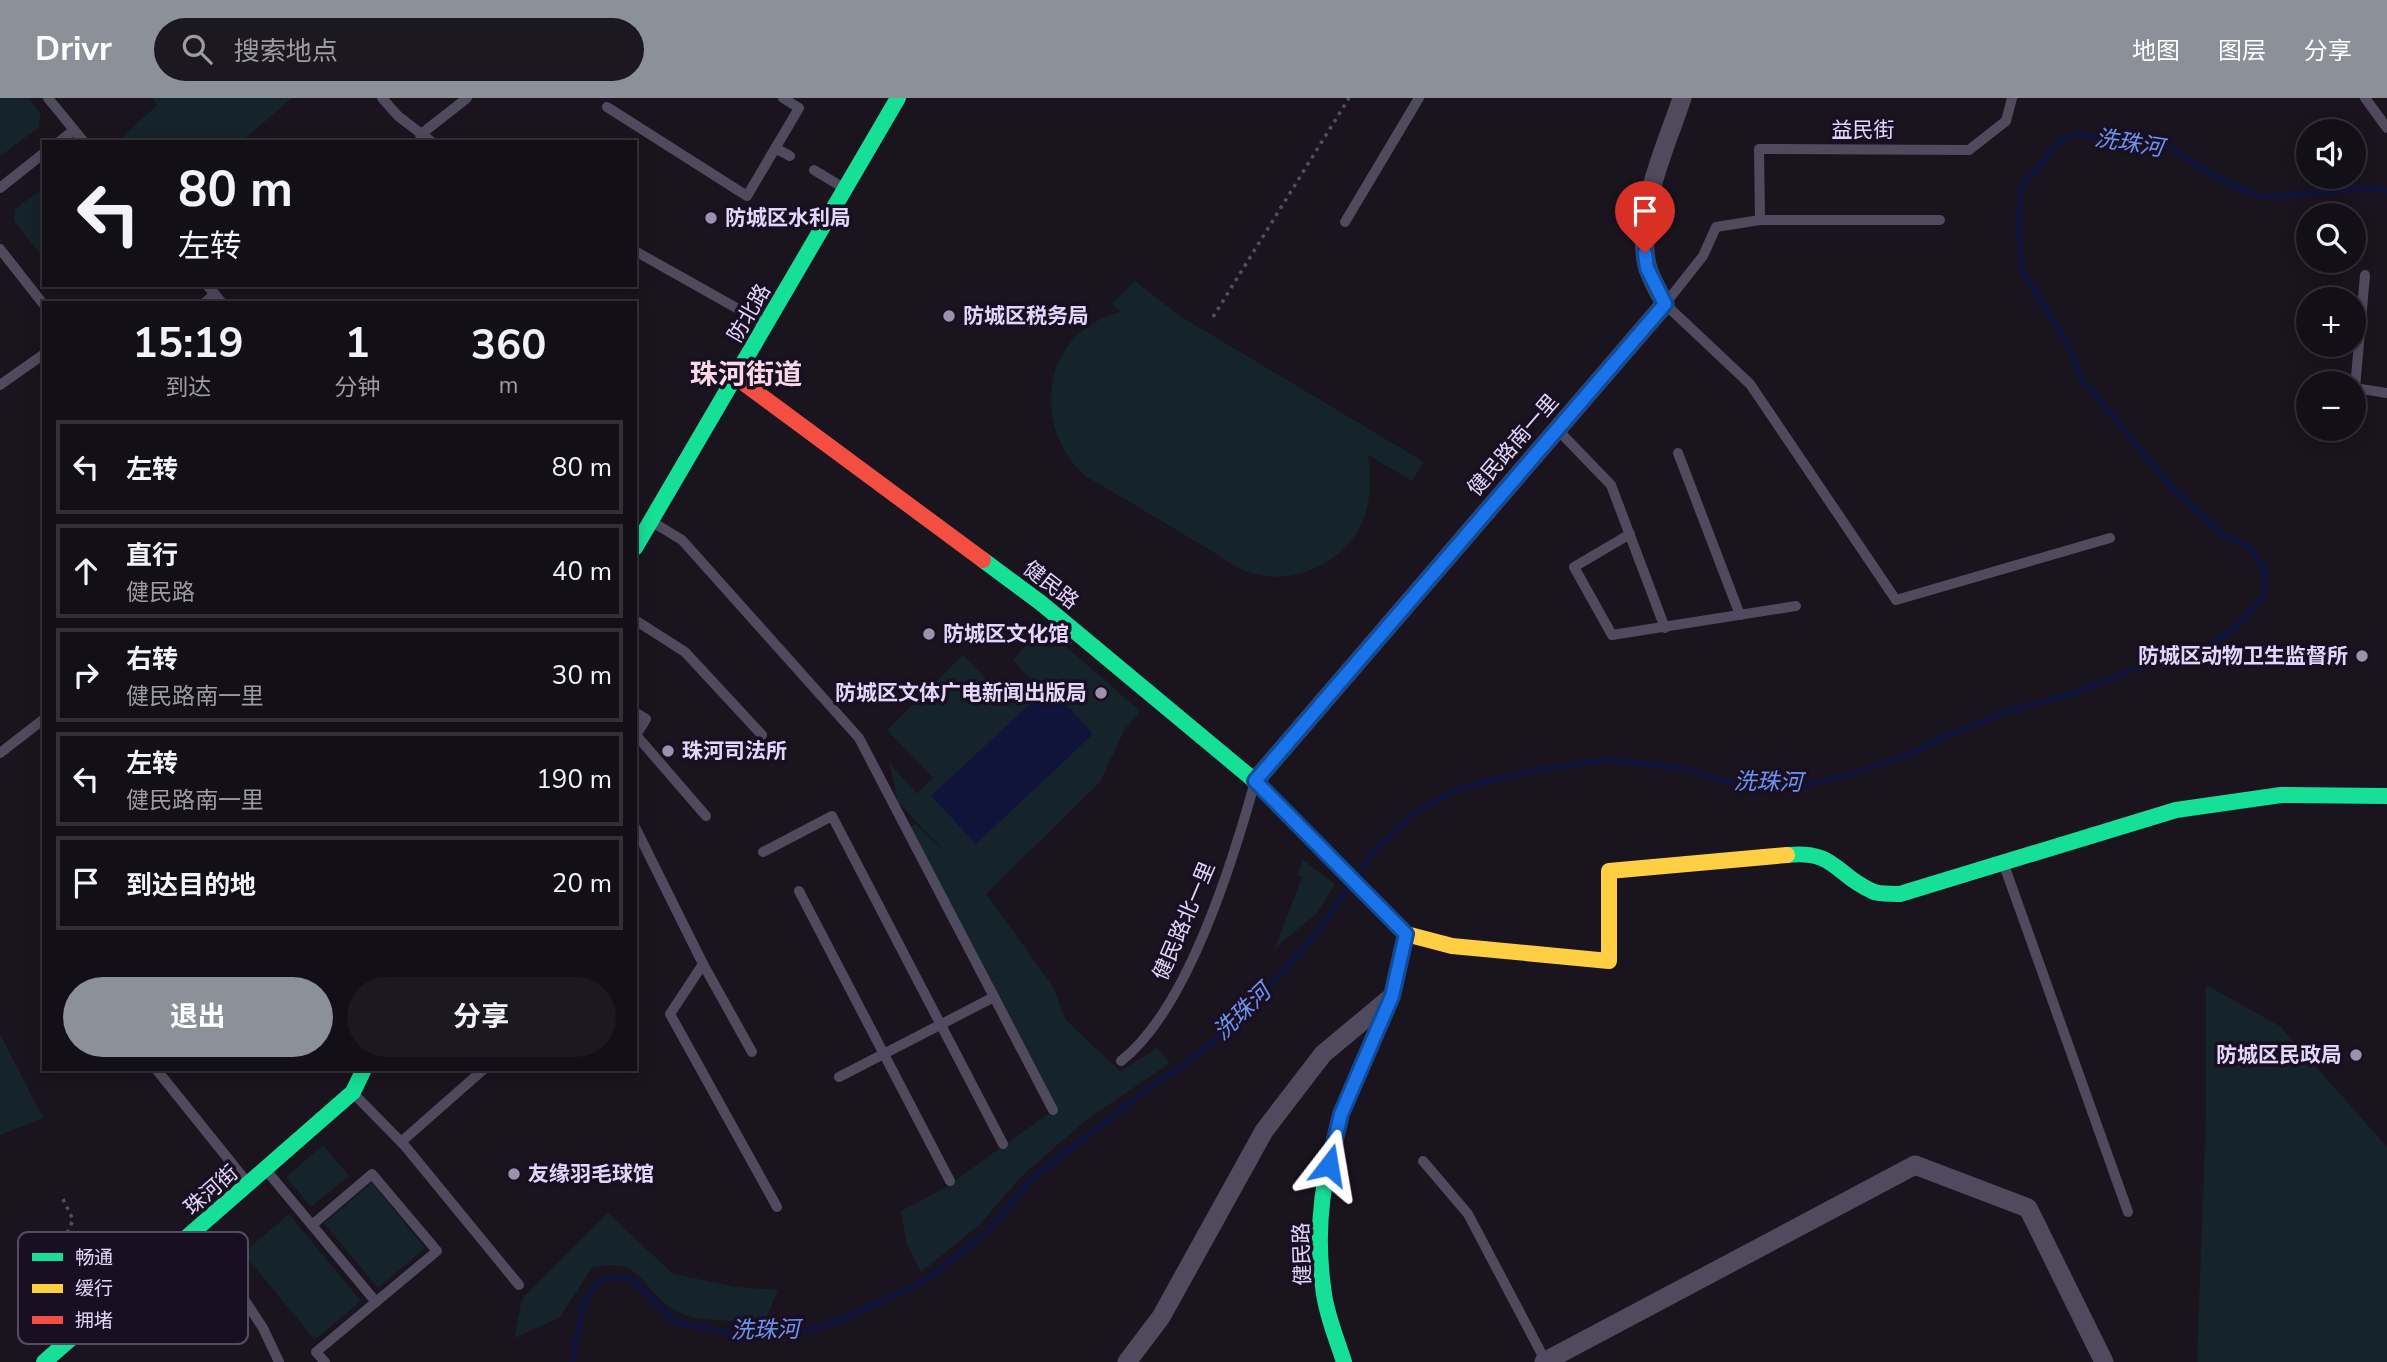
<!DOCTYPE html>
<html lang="zh">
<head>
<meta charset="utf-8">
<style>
	:root { --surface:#130f16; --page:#1c181f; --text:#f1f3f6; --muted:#9d9ca1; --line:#322f35; --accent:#8c9099 }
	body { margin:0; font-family:"Nunito Sans","Noto Sans SC",sans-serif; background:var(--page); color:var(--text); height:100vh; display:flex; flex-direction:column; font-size:26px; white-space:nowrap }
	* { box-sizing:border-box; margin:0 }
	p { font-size:23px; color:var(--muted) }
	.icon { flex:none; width:38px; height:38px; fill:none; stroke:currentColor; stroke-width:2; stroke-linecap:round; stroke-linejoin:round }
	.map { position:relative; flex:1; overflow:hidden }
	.panel { position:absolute; left:42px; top:203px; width:595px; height:770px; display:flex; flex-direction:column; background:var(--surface); border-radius:0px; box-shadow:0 4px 18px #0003,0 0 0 2px var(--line) }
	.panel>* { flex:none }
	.guide { position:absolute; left:42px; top:42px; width:595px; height:147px; border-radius:0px; box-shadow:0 4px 18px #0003,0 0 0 2px var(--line); background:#130f16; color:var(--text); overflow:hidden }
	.fabs { position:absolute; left:2296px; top:21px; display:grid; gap:14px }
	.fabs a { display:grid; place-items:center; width:70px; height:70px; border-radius:50%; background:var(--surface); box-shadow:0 4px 18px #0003,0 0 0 2px var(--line); font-size:35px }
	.pin { position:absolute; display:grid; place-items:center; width:60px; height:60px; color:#fff; margin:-72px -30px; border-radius:50% 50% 50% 0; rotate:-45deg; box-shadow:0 0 7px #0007 }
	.pin .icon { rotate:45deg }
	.me { position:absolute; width:77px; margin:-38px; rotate:14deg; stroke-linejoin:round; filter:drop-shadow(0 0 5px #0008) }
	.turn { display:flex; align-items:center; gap:24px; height:147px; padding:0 21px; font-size:32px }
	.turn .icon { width:91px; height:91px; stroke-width:2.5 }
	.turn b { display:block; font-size:49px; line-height:60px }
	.eta { display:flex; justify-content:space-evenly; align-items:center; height:119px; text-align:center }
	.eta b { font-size:42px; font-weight:700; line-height:49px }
	.button { display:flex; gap:14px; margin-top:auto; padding:14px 21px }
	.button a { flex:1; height:80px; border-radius:42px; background:var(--accent); color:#fff; font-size:28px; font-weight:700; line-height:80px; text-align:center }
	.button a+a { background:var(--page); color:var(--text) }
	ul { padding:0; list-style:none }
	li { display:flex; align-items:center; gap:21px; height:94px; margin:0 14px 10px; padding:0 7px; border:4px solid var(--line); border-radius:0px }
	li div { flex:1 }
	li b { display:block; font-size:26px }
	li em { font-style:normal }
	header { display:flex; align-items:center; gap:42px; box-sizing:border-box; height:98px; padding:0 35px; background:var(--accent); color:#fff }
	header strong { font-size:33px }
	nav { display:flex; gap:38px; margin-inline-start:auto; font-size:24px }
	.search { width:490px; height:63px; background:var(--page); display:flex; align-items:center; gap:18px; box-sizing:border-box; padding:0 24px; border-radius:38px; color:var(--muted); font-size:26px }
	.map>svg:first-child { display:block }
	.green { fill:#15242a }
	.water { fill:#10143a }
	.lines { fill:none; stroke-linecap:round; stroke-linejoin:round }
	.stream { stroke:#10143a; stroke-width:6 }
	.path { stroke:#4c505f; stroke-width:3.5; stroke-dasharray:3.5 5; stroke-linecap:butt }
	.lane { stroke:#504a5e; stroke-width:10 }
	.street { stroke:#504a5e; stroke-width:19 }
	.fast { stroke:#16e098; stroke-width:16 }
	.slow { stroke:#ffcf43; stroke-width:16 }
	.jam { stroke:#f24e42; stroke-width:16 }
	.route-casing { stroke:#114b97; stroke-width:18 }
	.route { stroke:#1a73e8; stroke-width:12 }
	.poi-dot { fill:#9d92ae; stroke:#181022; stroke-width:2.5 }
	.labels { text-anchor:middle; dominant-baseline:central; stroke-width:7; stroke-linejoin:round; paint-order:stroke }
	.street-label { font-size:21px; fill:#e4d6fb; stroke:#181022 }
	.poi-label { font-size:21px; font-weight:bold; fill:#e4d6fb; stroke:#181022; text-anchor:start }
	.water-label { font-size:23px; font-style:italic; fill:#6e93f1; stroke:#181022 }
	.district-label { font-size:28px; font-weight:bold; fill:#fbd8e5; stroke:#181022 }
	.key { fill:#181022; stroke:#554b63; stroke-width:2 }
	.key-label { font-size:19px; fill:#e4d6fb }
</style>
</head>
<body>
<header>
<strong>Drivr</strong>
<div class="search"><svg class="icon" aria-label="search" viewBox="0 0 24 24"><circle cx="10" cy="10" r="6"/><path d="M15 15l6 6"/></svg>搜索地点</div>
<nav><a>地图</a><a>图层</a><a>分享</a></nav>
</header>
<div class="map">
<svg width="2387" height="1264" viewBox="0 0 2387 1264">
	<rect width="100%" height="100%" fill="#19141e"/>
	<g class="green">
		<polygon points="0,0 28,0 40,14 39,29 0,58"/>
		<polygon points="152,0 292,0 241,44 117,44 157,7"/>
		<polygon points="44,89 44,161 14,123 15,111"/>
		<path d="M1135,183L1180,218L1424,364L1412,383L1368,357C1373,393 1370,428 1340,454C1315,476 1283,484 1251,475C1235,471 1219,457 1205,449C1165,425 1125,401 1085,378C1030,326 1041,235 1120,214L1112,205Z"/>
		<polygon points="1042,528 1140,613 1125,631 1100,684 986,796 1052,887 1066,922 1120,973 1157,950 1170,965 1086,1022 1023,1077 979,1127 921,1174 907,1146 901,1113 943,1091 1056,1010 911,729 916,726 951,760 898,704 889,665 917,696 933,680 887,632 963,557 1010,605 1032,583 1013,562"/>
		<polygon points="1303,762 1335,786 1317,815 1275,850 1302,779 1297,777"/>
		<polygon points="2206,887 2280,928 2387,1049 2387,1264 2197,1264 2206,1014"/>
		<polygon points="0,936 43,1020 0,1037"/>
		<polygon points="323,1047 349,1078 311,1109 286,1079"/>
		<polygon points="372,1085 425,1150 378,1190 324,1125"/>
		<path d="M608,1115L673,1176L736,1189L778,1192L765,1223C741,1223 700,1225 678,1214C641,1195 645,1157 592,1170L559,1220L514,1240L522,1201Z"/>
		<polygon points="289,1116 361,1203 315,1242 243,1155"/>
	</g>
	<polygon class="water" points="1049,588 1093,636 976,746 931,698"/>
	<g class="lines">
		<g class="stream">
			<polyline points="1358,776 1373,754 1412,716 1457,691 1535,672 1609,662 1681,670 1734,686 1791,689 1846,678 1911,656 1945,638 2011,612 2071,596 2134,571 2202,554 2238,527 2265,497 2264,470 2249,449 2220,435 2172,390 2081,280 2065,240 2022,174 2018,130 2021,89 2061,42 2077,36 2128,47 2163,45 2219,81 2261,99 2377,90 2387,93"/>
			<polyline points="572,1264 584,1204 600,1182 629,1179 676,1224 724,1234 767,1235 805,1233 839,1223 924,1183 989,1132 1031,1081 1157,984 1183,968 1247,914 1310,843 1350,788"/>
		</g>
		<g class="path">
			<polyline points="1213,219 1349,0"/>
			<polyline points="63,1101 73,1122 55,1162 85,1198"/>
		</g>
		<g class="lane">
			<polyline points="48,0 84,44"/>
			<polyline points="382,0 398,18 432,44"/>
			<polyline points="2365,0 2387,30"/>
			<polyline points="607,9 747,98 799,10 783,0"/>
			<polyline points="420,37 467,0"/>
			<polyline points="59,44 74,32"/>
			<polyline points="775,50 790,58"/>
			<polyline points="814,72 842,89"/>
			<polyline points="0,90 44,55"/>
			<polyline points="1760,122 1759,51 1969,52 2006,23 2012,0"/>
			<polyline points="1940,122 1760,122 1716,129 1703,158 1665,206 1750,286 1896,502 2110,440"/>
			<polyline points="1345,124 1419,0"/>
			<polyline points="0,151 44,207"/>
			<polyline points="635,153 763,225"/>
			<polyline points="2365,177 2355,290 2387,295"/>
			<polyline points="207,187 222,205"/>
			<polyline points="204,205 215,196"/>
			<polyline points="0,287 44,256"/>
			<polyline points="1557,331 1611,387 1665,530"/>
			<polyline points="1678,355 1740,517"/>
			<polyline points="654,425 682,442 859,640 1053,1012"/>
			<polyline points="1630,436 1574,469 1612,537 1796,508"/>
			<polyline points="635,522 685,554 762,637"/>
			<polyline points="635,614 646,621 636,637 706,718"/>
			<polyline points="0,655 44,621"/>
			<polyline points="635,729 703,866 752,954"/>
			<polyline points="763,754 832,718 1003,1046"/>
			<polyline points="2004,767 2128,1114"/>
			<polyline points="799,793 950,1083"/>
			<polyline points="703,866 670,916 777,1109"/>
			<path d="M1121,963C1187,912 1232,766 1254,687"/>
			<polyline points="156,971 246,1083"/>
			<polyline points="839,979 994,899"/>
			<polyline points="353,995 405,1048 519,1187"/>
			<polyline points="401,1044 484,971"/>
			<polyline points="1423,1063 1468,1116 1546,1264"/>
			<polyline points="266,1072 376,1204"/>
			<polyline points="312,1127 372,1076 437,1153 316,1254 325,1264"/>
			<polyline points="198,1131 263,1230 279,1264"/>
		</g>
		<g class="street">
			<path d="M1255,683L1665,206C1659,194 1650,180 1647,167C1635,111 1665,52 1682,0"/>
			<polyline points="1127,1264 1161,1219 1264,1033 1323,956 1389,901"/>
			<polyline points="1544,1264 1915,1067 2028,1110 2104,1264"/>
		</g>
		<g class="fast">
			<polyline points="635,450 898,0"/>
			<polyline points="983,462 1041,505 1255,683 1350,779"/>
			<path d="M1787,757C1836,752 1835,777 1872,793C1879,797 1892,795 1900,796L2176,712L2281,697L2387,698"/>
			<path d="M1330,1060C1319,1104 1317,1150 1324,1196C1327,1218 1337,1242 1344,1264"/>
			<polyline points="44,1264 353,994 364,971"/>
		</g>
		<g class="slow">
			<polyline points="1406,836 1452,848 1609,863 1609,773 1787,757"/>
			<polyline points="1330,1060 1341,1016 1392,898 1406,836 1350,779"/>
		</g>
		<polyline class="jam" points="737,280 983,462"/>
	</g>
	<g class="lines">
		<defs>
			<polyline id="route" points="1329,1067 1341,1016 1392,898 1406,836 1255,683 1665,206 1647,170 1645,155"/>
		</defs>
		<use href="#route" class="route-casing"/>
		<use href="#route" class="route"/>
	</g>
	<g class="poi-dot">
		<circle cx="711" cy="120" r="7"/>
		<circle cx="949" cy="218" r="7"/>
		<circle cx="929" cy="536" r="7"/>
		<circle cx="2362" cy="558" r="7"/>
		<circle cx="1101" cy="595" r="7"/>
		<circle cx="668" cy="653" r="7"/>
		<circle cx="2356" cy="957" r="7"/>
		<circle cx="514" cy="1076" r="7"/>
	</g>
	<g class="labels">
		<g class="street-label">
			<text x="1863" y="32">益民街</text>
			<text transform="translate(749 215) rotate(-60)">防北路</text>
			<text transform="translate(1513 347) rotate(-49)">健民路南一里</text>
			<text transform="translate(1051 487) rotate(38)">健民路</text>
			<text transform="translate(1184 823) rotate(-67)">健民路北一里</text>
			<text transform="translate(211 1092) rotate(-41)">珠河街</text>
			<text transform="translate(1302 1156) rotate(-92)">健民路</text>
		</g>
		<g class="poi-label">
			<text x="725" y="120">防城区水利局</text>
			<text x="963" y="218">防城区税务局</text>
			<text x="943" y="536">防城区文化馆</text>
			<text x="2348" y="558" text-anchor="end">防城区动物卫生监督所</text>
			<text x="1087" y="595" text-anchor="end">防城区文体广电新闻出版局</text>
			<text x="682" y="653">珠河司法所</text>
			<text x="2342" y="957" text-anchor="end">防城区民政局</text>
			<text x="528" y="1076">友缘羽毛球馆</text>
		</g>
		<g class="water-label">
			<text transform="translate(2129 45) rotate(9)">洗珠河</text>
			<text transform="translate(1768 684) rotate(1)">洗珠河</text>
			<text transform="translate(1242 914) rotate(-44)">洗珠河</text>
			<text transform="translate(765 1232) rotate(-1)">洗珠河</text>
		</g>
		<g class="district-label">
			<text x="746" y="277">珠河街道</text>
		</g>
	</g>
	<rect x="18" y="1134" width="230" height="112" rx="10" class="key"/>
	<rect x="32" y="1155" width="31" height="8" fill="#16e098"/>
	<rect x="32" y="1186" width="31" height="9" fill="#ffcf43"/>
	<rect x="32" y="1218" width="31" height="8" fill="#f24e42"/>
	<g class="key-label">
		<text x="75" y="1166">畅通</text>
		<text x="75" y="1197">缓行</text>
		<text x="75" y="1229">拥堵</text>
	</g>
</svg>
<div class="fabs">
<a><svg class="icon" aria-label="sound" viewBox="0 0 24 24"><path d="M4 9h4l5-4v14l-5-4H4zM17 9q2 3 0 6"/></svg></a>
<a><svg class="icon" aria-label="search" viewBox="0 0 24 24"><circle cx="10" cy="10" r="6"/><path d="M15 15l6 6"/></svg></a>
<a>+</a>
<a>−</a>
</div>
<div class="pin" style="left:1645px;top:155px;background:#d93025"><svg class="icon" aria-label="arrive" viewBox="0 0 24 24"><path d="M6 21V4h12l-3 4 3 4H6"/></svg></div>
<svg class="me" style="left:1329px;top:1067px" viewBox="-20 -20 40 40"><path d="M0-17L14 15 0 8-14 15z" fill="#1a73e8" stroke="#fff" stroke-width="4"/></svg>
<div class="guide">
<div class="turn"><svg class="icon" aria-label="left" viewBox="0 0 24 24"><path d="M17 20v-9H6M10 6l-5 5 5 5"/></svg><div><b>80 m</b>左转</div></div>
</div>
<section class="panel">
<div class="eta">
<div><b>15:19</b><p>到达</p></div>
<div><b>1</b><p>分钟</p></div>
<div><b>360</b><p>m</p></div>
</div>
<ul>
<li><svg class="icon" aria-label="left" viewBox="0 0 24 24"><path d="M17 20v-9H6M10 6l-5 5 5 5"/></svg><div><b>左转</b></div><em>80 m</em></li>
<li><svg class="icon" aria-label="ahead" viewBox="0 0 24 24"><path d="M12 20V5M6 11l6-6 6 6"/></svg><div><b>直行</b><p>健民路</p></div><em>40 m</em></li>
<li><svg class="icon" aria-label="right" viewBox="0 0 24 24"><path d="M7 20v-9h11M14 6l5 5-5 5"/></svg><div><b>右转</b><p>健民路南一里</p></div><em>30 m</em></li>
<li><svg class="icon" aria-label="left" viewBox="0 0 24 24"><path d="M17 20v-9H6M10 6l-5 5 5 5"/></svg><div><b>左转</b><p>健民路南一里</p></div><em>190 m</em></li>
<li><svg class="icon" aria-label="arrive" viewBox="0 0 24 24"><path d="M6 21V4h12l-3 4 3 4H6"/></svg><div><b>到达目的地</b></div><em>20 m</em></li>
</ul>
<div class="button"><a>退出</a><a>分享</a></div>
</section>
</div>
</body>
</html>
